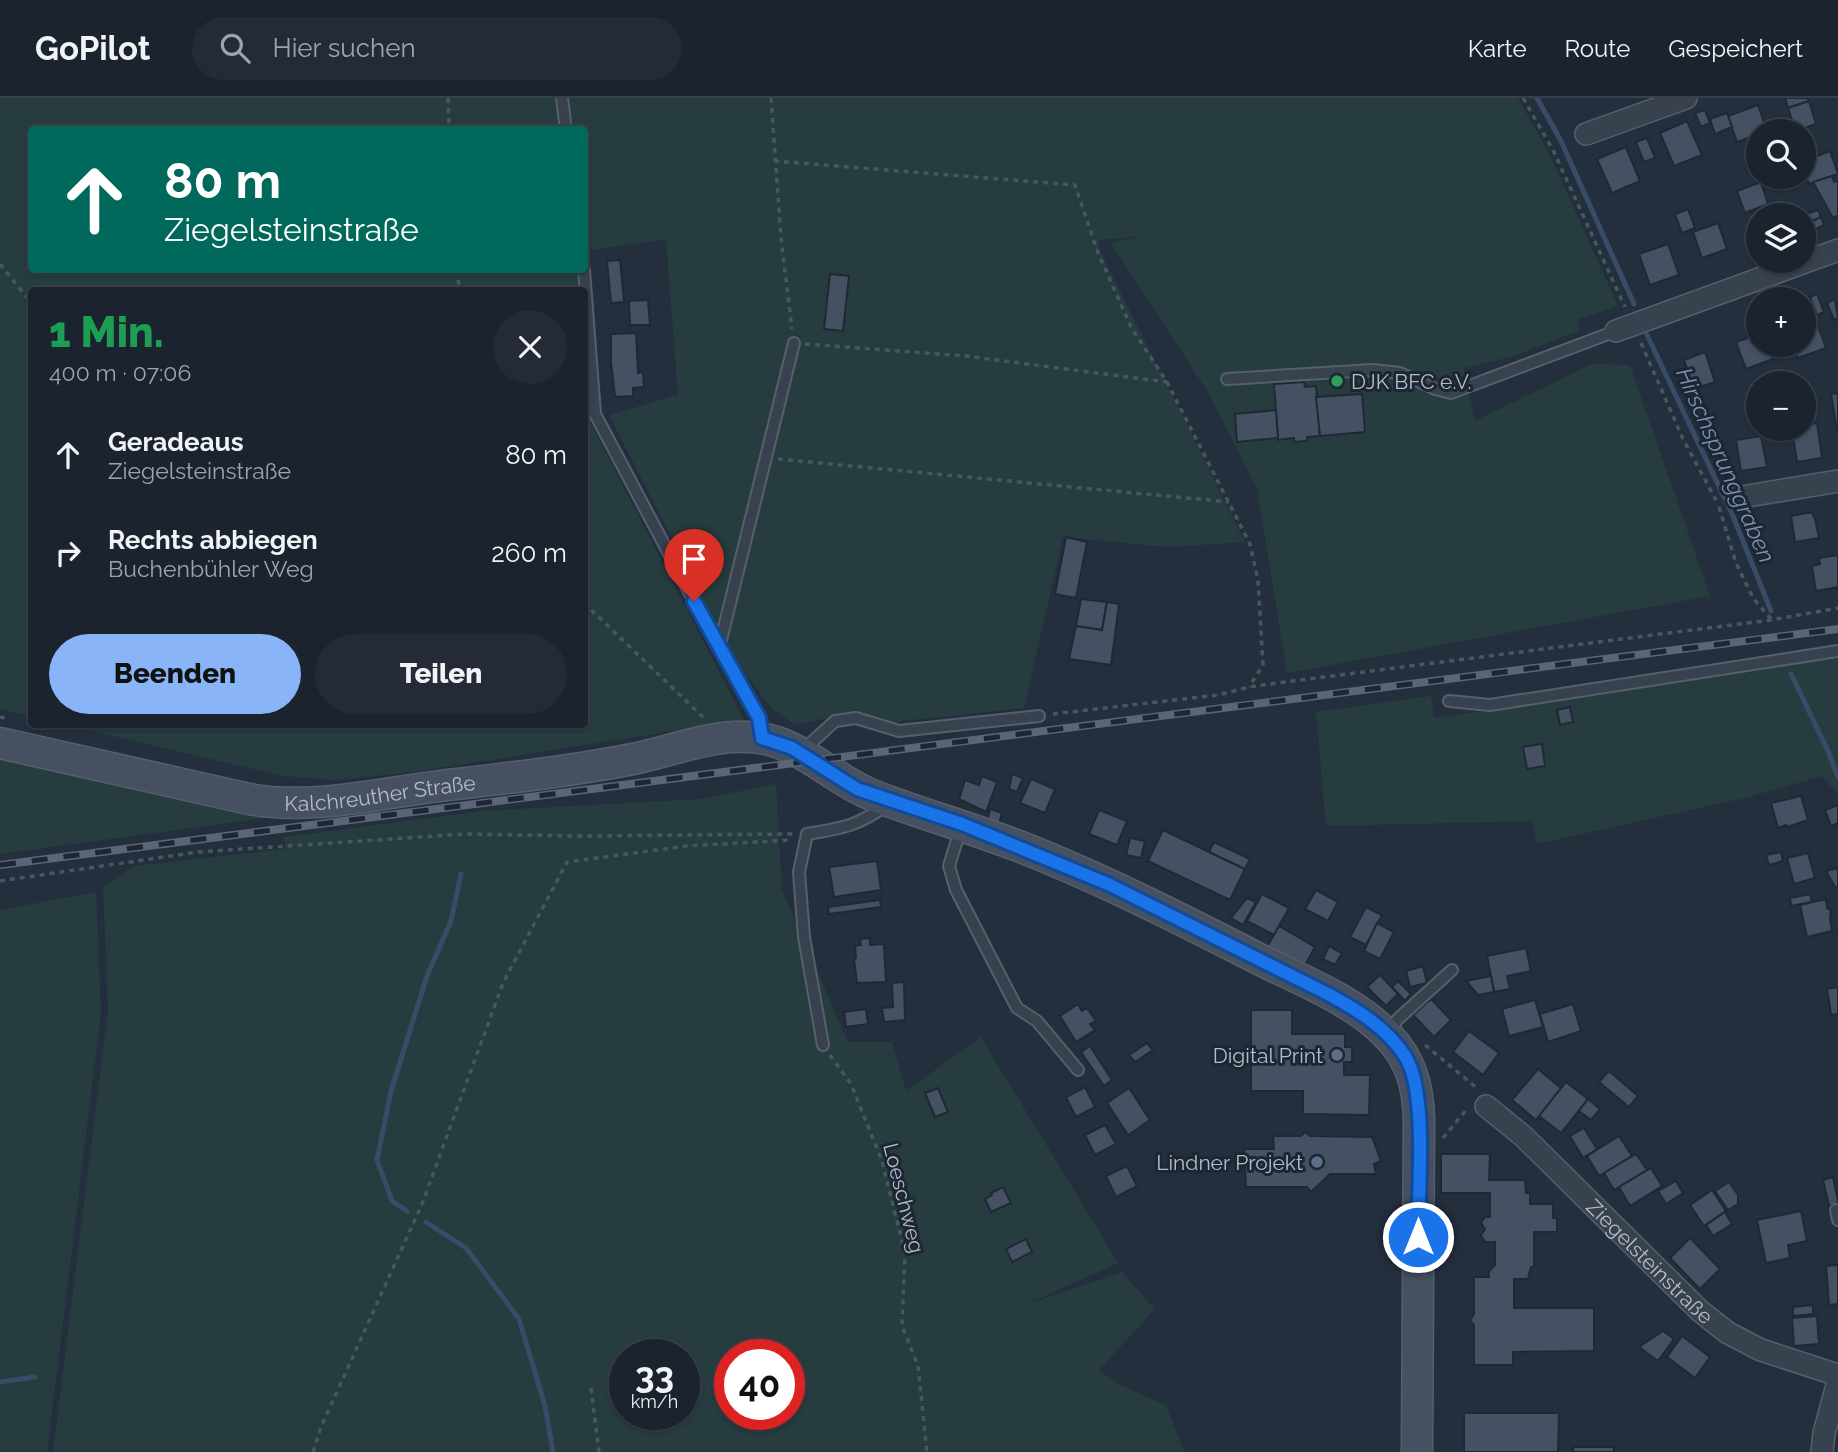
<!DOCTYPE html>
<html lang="de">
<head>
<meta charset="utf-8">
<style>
	:root { --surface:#1b232e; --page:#242b36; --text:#f1f3f6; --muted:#a0a4aa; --line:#39404a; --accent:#8ab4f8 }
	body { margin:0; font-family:Raleway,sans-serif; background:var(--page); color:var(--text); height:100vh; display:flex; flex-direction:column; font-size:26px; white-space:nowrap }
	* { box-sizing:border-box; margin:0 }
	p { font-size:23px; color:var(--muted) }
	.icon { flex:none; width:38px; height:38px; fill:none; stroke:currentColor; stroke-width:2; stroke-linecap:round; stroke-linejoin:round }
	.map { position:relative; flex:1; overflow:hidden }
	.side { position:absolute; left:28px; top:189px; width:560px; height:441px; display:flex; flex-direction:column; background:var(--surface); border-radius:7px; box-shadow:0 2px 5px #0004,0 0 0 2px var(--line) }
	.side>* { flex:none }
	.top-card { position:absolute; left:28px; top:28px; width:560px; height:147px; border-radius:7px; box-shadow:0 2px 5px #0004,0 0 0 2px var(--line); background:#00695c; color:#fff; overflow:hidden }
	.tools { position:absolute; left:1746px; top:21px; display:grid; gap:14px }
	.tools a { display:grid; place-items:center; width:70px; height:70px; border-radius:50%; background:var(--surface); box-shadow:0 2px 5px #0004,0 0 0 2px var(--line); font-size:35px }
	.speed { position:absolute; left:609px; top:1241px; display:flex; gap:14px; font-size:35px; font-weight:700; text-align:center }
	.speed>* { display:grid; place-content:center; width:91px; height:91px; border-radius:50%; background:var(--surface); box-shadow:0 2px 5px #0004,0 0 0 2px var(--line); line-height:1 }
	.speed small { font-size:18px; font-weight:400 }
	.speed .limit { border:10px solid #d22; background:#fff; color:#111 }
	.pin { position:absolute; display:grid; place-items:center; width:60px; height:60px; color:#fff; margin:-72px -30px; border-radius:50% 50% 50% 0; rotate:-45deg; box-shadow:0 0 7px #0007 }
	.pin .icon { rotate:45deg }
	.me { position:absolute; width:77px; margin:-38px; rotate:0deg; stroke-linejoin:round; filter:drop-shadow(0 0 5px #0008) }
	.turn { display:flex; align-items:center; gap:24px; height:147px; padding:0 21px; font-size:32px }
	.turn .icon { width:91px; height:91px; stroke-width:2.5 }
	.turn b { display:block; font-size:49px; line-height:60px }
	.round { display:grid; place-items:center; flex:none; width:74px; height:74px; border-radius:37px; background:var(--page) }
	.overview { display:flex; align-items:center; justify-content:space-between; height:119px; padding:0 21px }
	h1 { font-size:42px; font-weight:800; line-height:52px; color:#1e9e55 }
	.action { display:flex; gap:14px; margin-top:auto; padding:14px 21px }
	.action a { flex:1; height:80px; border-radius:42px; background:var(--accent); color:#111; font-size:28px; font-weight:800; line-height:80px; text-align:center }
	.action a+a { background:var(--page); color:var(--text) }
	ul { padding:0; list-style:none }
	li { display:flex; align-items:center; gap:21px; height:98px; padding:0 21px }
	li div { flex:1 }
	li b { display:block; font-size:26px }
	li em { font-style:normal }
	header { display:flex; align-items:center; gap:42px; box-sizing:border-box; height:98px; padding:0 35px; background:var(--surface); border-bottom:2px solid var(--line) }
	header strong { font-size:33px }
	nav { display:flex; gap:38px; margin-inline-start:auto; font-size:24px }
	.search { width:490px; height:63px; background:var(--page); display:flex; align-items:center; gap:18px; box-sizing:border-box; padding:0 24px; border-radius:38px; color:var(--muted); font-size:26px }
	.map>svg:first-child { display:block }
	.green { fill:#263c3f; fill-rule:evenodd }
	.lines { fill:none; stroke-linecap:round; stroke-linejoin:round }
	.stream { stroke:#394c67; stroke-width:5 }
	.building { fill:#455162; stroke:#1f2835; stroke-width:2 }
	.lane-casing { stroke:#565f6c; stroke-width:14 }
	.street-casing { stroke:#565f6c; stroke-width:24 }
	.secondary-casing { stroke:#565f6c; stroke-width:33 }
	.path { stroke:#44595c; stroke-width:3.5; stroke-dasharray:5 5; stroke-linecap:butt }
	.lane { stroke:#38414e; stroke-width:10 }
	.street { stroke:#38414e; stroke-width:21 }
	.secondary { stroke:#465061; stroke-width:30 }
	.rail-casing { stroke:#5a6575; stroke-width:8 }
	.rail { stroke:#1d2633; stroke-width:5; stroke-dasharray:16; stroke-linecap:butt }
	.route-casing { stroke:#114b97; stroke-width:18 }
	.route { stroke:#1a73e8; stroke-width:12 }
	.leisure-dot { fill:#2e9e5b; stroke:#1d2633; stroke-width:2.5 }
	.service-dot { fill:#5c6f8a; stroke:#1d2633; stroke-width:2.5 }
	.labels { text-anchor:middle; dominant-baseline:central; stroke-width:6; stroke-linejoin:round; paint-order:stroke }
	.poi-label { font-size:21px; fill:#b4bcc9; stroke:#1d2633; text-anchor:end }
	.street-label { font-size:21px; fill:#b4bcc9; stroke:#1d2633 }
	.water-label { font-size:23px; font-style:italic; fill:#7c92b1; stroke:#1d2633 }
</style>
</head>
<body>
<header>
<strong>GoPilot</strong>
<div class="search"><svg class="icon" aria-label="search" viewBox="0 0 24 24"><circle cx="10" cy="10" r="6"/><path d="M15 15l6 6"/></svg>Hier suchen</div>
<nav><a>Karte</a><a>Route</a><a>Gespeichert</a></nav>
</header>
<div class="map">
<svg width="1838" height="1354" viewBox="0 0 1838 1354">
	<rect width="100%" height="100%" fill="#242f3e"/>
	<g class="green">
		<polygon points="0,0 1518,0 1549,55 1618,208 1577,222 1579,233 1511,259 1464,270 1474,321 1475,323 1591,266 1630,267 1710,498 1287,575 1257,390 1209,296 1110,144 1142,138 1098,142 1100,153 1245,444 1167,449 1063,439 1024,610 882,625 848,615 796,627 772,611 733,560 609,317 678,297 666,141 585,153 584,32 32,32 32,172 577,172 578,192 32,192 31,618 0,611"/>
		<polygon points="585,271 588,320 744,622 413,674 337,682 283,678 66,627 584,626"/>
		<polygon points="1838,560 1838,697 1822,678 1749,699 1537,746 1532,723 1326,728 1316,614 1431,598 1434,620"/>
		<polygon points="0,659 217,705 265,720 0,756"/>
		<path d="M776,686L782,792L848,944H892L906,993L981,939L1118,1165L1027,1206L1122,1174L1155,1211L1099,1272L1120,1287L1166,1307L1184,1354H53L108,913L103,789L134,768L285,751L284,739L482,713L701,701ZM625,1256H684V1316H625ZM730,1256H789V1316H730Z"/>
		<polygon points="96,794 101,916 47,1354 0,1354 0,812"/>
	</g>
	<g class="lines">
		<g class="stream">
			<polyline points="1537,0 1561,43 1634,206"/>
			<polyline points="1647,237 1733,418 1771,513"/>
			<polyline points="1791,576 1828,653 1838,679"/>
			<polyline points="407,1113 392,1103 377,1062 391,993 427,878 451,823 461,776"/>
			<polyline points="426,1124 466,1150 519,1221 545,1308 553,1354"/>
			<polyline points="0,1284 35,1279"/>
		</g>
	</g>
	<g class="building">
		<polygon points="1785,0 1807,0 1809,3 1788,10"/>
		<polygon points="1809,3 1816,26 1796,33 1788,10"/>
		<polygon points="1758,7 1767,33 1759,33 1759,36 1737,44 1728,18"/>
		<polygon points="1705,12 1710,25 1701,29 1695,15"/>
		<polygon points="1727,15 1732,29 1715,36 1710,21"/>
		<polygon points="1687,23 1702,57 1674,68 1660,35"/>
		<polygon points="1647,40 1655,60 1644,64 1636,44"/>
		<polygon points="1626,49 1640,83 1612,95 1597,61"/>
		<polygon points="1830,53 1838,76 1809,86 1804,73 1804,63"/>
		<polygon points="1832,78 1834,84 1838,83 1838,117 1833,120 1813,84"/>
		<polygon points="1761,84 1768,106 1745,115 1737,93"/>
		<polygon points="1688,111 1695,130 1682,135 1675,116"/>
		<polygon points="1818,112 1821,119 1806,126 1804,117"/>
		<polygon points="1821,119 1824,127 1809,134 1806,126"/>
		<polygon points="1718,125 1727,151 1702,160 1693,134"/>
		<polygon points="1668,146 1679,177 1650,187 1639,156"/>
		<polygon points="620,162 624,204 611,205 607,163"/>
		<polygon points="830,176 849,178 843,233 824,231"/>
		<polygon points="1817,196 1824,214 1817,217 1810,199"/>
		<polygon points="1835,201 1838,220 1834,222 1827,205"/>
		<polygon points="648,202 650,227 630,227 629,203"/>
		<polygon points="1814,217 1826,250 1798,260 1793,247 1804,247 1804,220"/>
		<polygon points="636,235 638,275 643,274 644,289 633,290 633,298 615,299 611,264 611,236"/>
		<polygon points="1759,236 1759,247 1768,247 1773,261 1746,271 1736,244"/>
		<polygon points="1705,254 1715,284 1694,291 1684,262"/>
		<polygon points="1304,284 1305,289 1316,288 1320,338 1307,339 1307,343 1294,344 1294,340 1278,342 1274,286"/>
		<polygon points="1838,295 1838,333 1837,333 1831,296"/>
		<polygon points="1362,296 1365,334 1320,338 1316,299"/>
		<polygon points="1276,312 1278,340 1237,344 1235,316"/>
		<polygon points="1817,325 1822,360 1797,364 1792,331 1804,331 1804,327"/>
		<polygon points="1761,338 1767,369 1741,373 1736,342"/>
		<polygon points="1807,415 1812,415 1815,421 1819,440 1795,444 1791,418"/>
		<polygon points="1066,439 1087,444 1076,500 1055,496"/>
		<polygon points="1838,457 1838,489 1816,493 1812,468 1820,466 1819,460"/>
		<polygon points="1081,501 1107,504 1102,532 1076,528"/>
		<polygon points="1107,504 1119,506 1111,567 1069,561 1076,528 1102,532"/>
		<polygon points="1570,609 1573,624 1560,627 1557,612"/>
		<polygon points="1542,646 1545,668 1527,671 1523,649"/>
		<polygon points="1012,676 1023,680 1017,694 1009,691"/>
		<polygon points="982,678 997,684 986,714 959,701 965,682 979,687"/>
		<polygon points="1031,681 1055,691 1045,715 1020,705"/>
		<polygon points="1801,698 1808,722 1787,729 1786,727 1778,730 1771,705"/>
		<polygon points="1838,707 1838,725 1831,728 1825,712"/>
		<polygon points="990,711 1002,715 999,726 987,722"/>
		<polygon points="1099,712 1127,723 1117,747 1089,736"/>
		<polygon points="1163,732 1245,771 1230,802 1148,763"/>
		<polygon points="1130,740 1145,743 1141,760 1126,757"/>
		<polygon points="1214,744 1250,761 1245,771 1209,754"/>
		<polygon points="1781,754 1783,763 1769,767 1766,757"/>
		<polygon points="1808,755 1815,780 1794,786 1787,760"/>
		<polygon points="877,763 881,792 834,799 829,769"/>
		<polygon points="1838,770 1838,789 1835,789 1826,773"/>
		<polygon points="1316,792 1338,804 1328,823 1305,811"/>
		<polygon points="1262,796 1289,810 1274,837 1247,823"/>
		<polygon points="1810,796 1812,804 1791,808 1790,800"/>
		<polygon points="1247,800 1256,804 1243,827 1231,820"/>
		<polygon points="1826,801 1827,810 1831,812 1830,820 1832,833 1807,839 1800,807"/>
		<polygon points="880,802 881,809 829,816 828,809"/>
		<polygon points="1366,809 1382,817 1366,847 1350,839"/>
		<polygon points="1377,825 1394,834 1380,861 1364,853"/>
		<polygon points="1279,828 1315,849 1302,873 1265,852"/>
		<polygon points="870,840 870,847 884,846 886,884 857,885 854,862 856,860 855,848 861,847 860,841"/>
		<polygon points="1329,848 1342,855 1335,867 1323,861"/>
		<polygon points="1526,850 1531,873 1507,878 1510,891 1494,894 1487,858"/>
		<polygon points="1423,868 1427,885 1410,889 1406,873"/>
		<polygon points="1380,877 1398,896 1386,908 1367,889"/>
		<polygon points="1491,878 1494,894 1478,897 1466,883"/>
		<polygon points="1398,883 1411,896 1405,903 1392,889"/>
		<polygon points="904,884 905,922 884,924 882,910 893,909 892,885"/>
		<polygon points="1838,889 1838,916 1831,917 1827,891"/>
		<polygon points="1431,901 1451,922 1434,939 1413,917"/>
		<polygon points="1535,902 1543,929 1509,938 1502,911"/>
		<polygon points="1078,906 1082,913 1087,910 1096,923 1090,926 1095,932 1076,944 1060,918"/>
		<polygon points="1573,906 1581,933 1548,944 1540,916"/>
		<polygon points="866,911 868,926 846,929 844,914"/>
		<polygon points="1251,912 1292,912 1292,936 1345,936 1345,949 1352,949 1352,964 1344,964 1344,977 1370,977 1369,1017 1303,1016 1303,993 1251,993"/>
		<polygon points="1469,933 1499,955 1483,977 1453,954"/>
		<polygon points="1147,945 1153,952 1135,964 1129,957"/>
		<polygon points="1090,948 1112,982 1104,988 1081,954"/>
		<polygon points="1538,971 1561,990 1536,1022 1512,1002"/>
		<polygon points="1609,973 1638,998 1629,1009 1599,984"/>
		<polygon points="1566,984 1588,1001 1561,1035 1539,1018"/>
		<polygon points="1085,989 1095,1009 1076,1019 1066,999"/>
		<polygon points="938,990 948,1014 935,1019 925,995"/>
		<polygon points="1129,990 1150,1022 1128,1037 1107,1005"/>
		<polygon points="1588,1001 1600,1011 1591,1022 1579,1013"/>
		<polygon points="1105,1027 1116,1046 1095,1057 1085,1037"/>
		<polygon points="1584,1030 1597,1051 1583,1060 1570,1038"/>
		<polygon points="1305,1034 1310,1038 1372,1039 1381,1063 1374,1066 1376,1076 1330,1076 1311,1094 1307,1089 1246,1089 1244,1051 1274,1051 1273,1038 1301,1038"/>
		<polygon points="1619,1038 1632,1058 1599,1078 1587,1058"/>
		<polygon points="1441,1056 1490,1056 1489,1082 1525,1082 1526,1095 1530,1095 1530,1106 1553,1106 1553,1120 1557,1120 1557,1134 1534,1134 1534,1169 1531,1169 1528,1181 1514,1181 1514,1210 1594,1210 1594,1253 1513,1254 1513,1267 1474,1267 1474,1227 1470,1222 1474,1216 1474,1179 1489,1179 1489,1173 1495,1167 1495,1144 1485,1144 1481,1137 1485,1131 1481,1125 1485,1119 1490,1119 1490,1095 1441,1095"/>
		<polygon points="1636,1056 1647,1072 1614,1092 1604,1075"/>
		<polygon points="1127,1068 1137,1088 1116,1099 1106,1078"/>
		<polygon points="1651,1070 1662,1088 1630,1108 1619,1089"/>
		<polygon points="1833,1079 1838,1103 1837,1106 1829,1108 1823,1082"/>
		<polygon points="1676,1083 1683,1095 1666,1106 1658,1093"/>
		<polygon points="1729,1084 1738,1097 1738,1106 1728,1112 1715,1093"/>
		<polygon points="1003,1089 1011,1105 991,1114 985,1101 992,1097 991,1095"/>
		<polygon points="1712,1092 1726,1113 1704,1128 1690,1107"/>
		<polygon points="1801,1113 1807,1143 1788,1147 1790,1160 1766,1165 1757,1122"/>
		<polygon points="1725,1114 1732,1126 1713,1138 1706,1127"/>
		<polygon points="1690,1140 1720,1171 1700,1191 1670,1160"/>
		<polygon points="1026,1141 1032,1154 1012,1164 1006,1151"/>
		<polygon points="1838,1167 1838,1206 1829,1207 1826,1168"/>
		<polygon points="1813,1207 1813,1216 1793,1218 1793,1209"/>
		<polygon points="1817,1218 1819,1246 1794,1248 1792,1220"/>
		<polygon points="1663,1233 1674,1241 1658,1263 1639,1249"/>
		<polygon points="1682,1238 1710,1259 1695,1280 1667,1259"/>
		<polygon points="1464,1315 1559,1315 1558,1354 1464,1354"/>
		<rect x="1573" y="1349" width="41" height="5"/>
	</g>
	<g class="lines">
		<defs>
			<g id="lane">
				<polyline points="562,0 566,32"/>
				<polyline points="584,172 595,316 719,550 759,620 761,637"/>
				<polyline points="1227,281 1372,272 1400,275 1435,291 1451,295 1616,233"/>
				<polyline points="719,550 794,245"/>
				<polyline points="1449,603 1490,607 1838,553"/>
				<polyline points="801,654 835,623 856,620 899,633 1039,618"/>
				<polyline points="961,729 949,768 956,792 1017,910 1037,923 1078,972"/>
				<polyline points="1387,936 1398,921 1452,872"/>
				<path d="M823,947L804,839L799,774L807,736C843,730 858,728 888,706"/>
				<polyline points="1836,1112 1838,1122"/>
			</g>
			<g id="street">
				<polyline points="1586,36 1686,0"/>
				<polyline points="1616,233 1838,152"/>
				<polyline points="1736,400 1838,383"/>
				<path id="s1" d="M1486,1008L1523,1038L1700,1213L1728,1235L1761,1252L1838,1277"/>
				<polyline points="1822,1354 1824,1335 1838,1284"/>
			</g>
			<g id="secondary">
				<path id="s2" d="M0,645L249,701C309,712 372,697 432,689C499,681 567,674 633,661C671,653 710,637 749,639C796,640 830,680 872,697C921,716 972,730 1021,749C1102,781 1181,821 1259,861C1302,883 1354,902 1388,938C1411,962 1418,988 1419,1021L1417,1354"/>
			</g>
		</defs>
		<use href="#lane" class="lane-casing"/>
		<use href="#street" class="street-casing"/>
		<use href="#secondary" class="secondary-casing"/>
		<g class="path">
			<polyline points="448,0 449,32"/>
			<polyline points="771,0 781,140 792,231"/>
			<polyline points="1523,0 1553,52 1625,209"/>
			<polyline points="774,63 1075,87 1098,155 1132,231 1167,284 1250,446 1258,482 1263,567 1249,589"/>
			<polyline points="0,166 32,206"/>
			<polyline points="456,172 460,192"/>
			<polyline points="1641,245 1683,341 1716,402"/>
			<polyline points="805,246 965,258 1167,284"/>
			<polyline points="778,361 1229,404"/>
			<polyline points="1719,409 1736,465 1753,500 1771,521"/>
			<polyline points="584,505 704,620"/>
			<polyline points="1053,616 1218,597 1249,589 1277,585 1771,522 1838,510"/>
			<polyline points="0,619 9,621"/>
			<polyline points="0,783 198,754 465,736 579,738 794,736"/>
			<polyline points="1425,947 1478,991"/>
			<polyline points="830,957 851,986 882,1063 905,1155 902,1228 918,1268 927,1354"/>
			<polyline points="1443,1040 1467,1011"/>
			<polyline points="591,1290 599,1354"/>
			<polyline points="313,1354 321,1329 422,1106 503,885 567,764 686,748 792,742"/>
		</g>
		<use href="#lane" class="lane"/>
		<use href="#street" class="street"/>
		<use href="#secondary" class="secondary"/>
		<defs>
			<polyline id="rail" points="0,767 1838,531"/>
		</defs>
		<use href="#rail" class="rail-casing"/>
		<use href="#rail" class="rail"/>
	</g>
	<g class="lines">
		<defs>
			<path id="route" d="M694,503L759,620L762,640L792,650L857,691L962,726L1108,786L1326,895C1356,911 1386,929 1405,958C1428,994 1418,1094 1418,1139"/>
		</defs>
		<use href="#route" class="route-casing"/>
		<use href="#route" class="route"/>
	</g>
	<circle class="leisure-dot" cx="1337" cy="283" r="7"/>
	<g class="service-dot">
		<circle cx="1337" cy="957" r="7"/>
		<circle cx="1317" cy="1064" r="7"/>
	</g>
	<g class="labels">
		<g class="poi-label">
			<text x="1351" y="283" text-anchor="start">DJK BFC e.V.</text>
			<text x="1323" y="957">Digital Print</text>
			<text x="1303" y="1064">Lindner Projekt</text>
		</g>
		<g class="street-label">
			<text stroke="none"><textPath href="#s2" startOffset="387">Kalchreuther Straße</textPath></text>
			<text transform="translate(904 1100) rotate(76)">Loeschweg</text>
			<text stroke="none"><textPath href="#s1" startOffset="226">Ziegelsteinstraße</textPath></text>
		</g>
		<g class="water-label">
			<text transform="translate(1726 367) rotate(66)">Hirschsprunggraben</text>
		</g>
	</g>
</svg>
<div class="tools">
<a><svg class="icon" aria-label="search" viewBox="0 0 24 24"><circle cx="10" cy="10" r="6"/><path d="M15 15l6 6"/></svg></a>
<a><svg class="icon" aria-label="layers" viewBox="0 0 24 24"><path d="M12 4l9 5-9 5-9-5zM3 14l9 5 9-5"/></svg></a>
<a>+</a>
<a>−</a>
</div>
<div class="speed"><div>33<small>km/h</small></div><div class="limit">40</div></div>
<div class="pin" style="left:694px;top:503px;background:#d93025"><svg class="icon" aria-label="arrive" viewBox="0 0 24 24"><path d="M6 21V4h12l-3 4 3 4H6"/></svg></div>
<svg class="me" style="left:1418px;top:1139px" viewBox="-20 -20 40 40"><circle r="17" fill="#1a73e8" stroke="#fff" stroke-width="3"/><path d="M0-11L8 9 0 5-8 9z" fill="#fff"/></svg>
<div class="top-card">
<div class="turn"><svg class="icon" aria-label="ahead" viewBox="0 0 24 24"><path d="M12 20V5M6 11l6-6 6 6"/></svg><div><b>80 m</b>Ziegelsteinstraße</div></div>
</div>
<section class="side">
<div class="overview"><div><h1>1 Min.</h1><p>400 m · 07:06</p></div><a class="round"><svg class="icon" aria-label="close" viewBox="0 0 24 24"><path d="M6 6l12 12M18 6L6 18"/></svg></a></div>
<ul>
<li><svg class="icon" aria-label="ahead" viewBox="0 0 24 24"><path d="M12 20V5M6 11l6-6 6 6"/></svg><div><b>Geradeaus</b><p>Ziegelsteinstraße</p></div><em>80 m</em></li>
<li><svg class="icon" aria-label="right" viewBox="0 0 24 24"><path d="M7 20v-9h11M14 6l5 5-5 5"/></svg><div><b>Rechts abbiegen</b><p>Buchenbühler Weg</p></div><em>260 m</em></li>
</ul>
<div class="action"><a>Beenden</a><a>Teilen</a></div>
</section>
</div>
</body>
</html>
